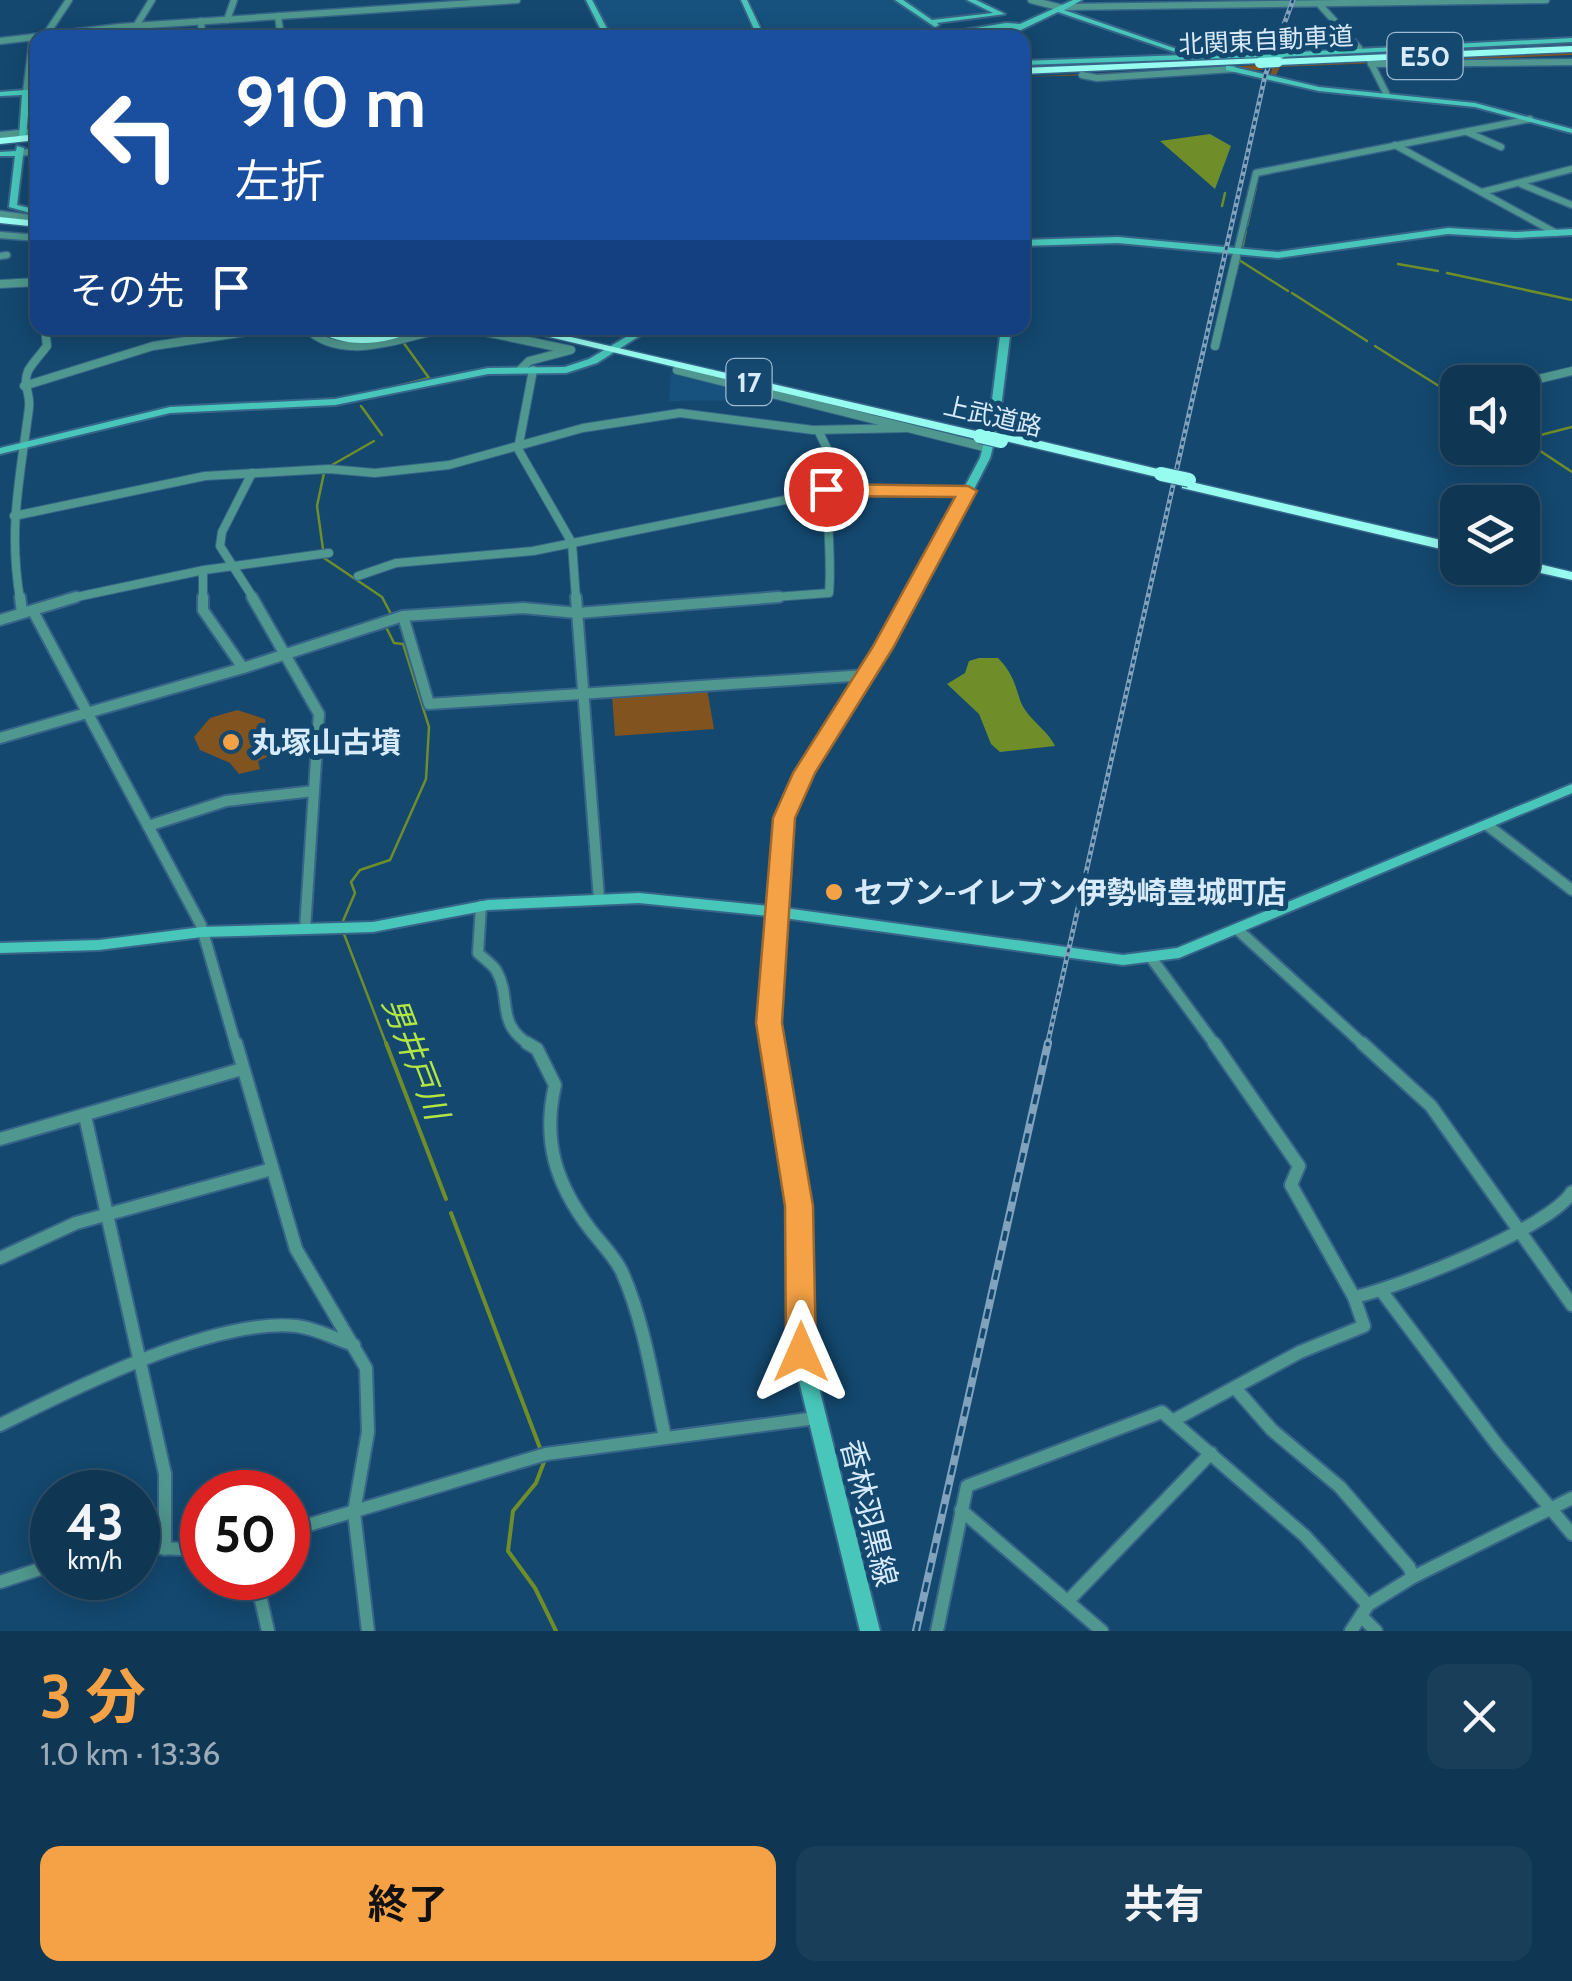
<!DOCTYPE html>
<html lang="ja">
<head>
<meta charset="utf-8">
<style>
	:root { --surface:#0f3653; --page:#183e5a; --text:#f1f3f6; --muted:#9babb8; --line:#2f506a; --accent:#f5a246 }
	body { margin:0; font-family:Cabin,"Noto Sans JP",sans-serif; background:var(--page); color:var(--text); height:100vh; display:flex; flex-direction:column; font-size:38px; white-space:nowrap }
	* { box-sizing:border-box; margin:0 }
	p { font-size:32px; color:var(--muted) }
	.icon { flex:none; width:55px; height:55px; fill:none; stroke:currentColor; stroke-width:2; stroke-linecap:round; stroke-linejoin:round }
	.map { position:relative; height:1631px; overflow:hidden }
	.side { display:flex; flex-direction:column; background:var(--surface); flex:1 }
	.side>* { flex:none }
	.top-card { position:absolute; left:30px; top:30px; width:1000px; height:305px; border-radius:20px; box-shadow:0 5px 25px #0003,0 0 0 2px var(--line); background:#1a4fa0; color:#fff; overflow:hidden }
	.tools { position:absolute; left:1440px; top:365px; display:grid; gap:20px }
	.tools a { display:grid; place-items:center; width:100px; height:100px; border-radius:20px; background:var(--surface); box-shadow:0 5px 25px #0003,0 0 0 2px var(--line); font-size:50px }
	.speed { position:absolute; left:30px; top:1470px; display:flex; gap:20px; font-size:50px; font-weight:700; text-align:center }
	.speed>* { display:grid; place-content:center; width:130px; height:130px; border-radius:50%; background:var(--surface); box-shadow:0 5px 25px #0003,0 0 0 2px var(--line); line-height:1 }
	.speed small { font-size:25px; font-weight:400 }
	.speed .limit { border:15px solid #d22; background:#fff; color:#111 }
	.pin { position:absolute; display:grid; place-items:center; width:85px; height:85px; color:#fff; margin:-42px; border:5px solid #fff; border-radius:50%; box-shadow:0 2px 10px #0007 }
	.me { position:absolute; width:110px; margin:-55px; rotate:0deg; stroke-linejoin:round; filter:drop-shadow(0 0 8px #0008) }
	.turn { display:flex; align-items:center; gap:35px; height:210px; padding:0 40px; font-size:45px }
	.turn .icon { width:130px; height:130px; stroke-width:2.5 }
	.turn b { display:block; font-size:70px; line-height:85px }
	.then { display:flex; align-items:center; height:95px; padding:0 40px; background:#0003; gap:20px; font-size:38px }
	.round { display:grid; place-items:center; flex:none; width:105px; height:105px; border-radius:20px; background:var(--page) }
	.head { display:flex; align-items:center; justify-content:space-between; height:170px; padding:0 40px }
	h1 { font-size:60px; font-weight:700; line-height:75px; color:var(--accent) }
	.button { display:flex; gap:20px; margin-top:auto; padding:20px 40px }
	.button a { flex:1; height:115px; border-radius:20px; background:var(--accent); color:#111; font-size:40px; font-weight:700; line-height:115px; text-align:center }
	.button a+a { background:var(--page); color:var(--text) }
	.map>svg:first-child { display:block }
	.built { fill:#17527e }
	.green { fill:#81531f }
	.water { fill:#6f8e2a }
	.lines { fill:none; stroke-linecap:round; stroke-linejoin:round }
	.stream-far1 { stroke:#6f8e2a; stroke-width:2.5 }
	.stream { stroke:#6f8e2a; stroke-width:4 }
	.street-far3-casing { stroke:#376589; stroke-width:9 }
	.street-far2-casing { stroke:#376589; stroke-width:10 }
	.street-far1-casing { stroke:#376589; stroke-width:14 }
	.street-casing { stroke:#376589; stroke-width:16 }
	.secondary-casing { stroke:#376589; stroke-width:4 }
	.highway-casing { stroke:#376589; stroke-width:3 }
	.street-far3 { stroke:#50988f; stroke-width:6 }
	.street-far2 { stroke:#50988f; stroke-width:8 }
	.street-far1 { stroke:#50988f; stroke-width:10 }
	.street { stroke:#50988f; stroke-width:12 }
	.secondary { fill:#48c6b9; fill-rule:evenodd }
	.highway { fill:#95fcef; fill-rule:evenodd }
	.rail-far1-casing { stroke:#80a2bd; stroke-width:5 }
	.rail-casing { stroke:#80a2bd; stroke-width:8 }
	.rail-far1 { stroke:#14486f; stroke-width:2.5; stroke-dasharray:4; stroke-linecap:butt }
	.rail { stroke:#14486f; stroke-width:4; stroke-dasharray:10; stroke-linecap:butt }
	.secondary-bridge-casing { stroke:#376589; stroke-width:10; stroke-linecap:butt }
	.highway-bridge-far1-casing { stroke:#376589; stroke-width:12; stroke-linecap:butt }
	.highway-bridge-casing { stroke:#376589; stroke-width:16; stroke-linecap:butt }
	.secondary-bridge { stroke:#48c6b9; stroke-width:8 }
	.highway-bridge-far1 { stroke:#95fcef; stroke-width:10 }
	.highway-bridge { stroke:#95fcef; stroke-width:14 }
	.route { fill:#f5a246; stroke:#9f692e; stroke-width:2.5 }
	.poi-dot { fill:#f5a246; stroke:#14486f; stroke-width:4 }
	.labels { text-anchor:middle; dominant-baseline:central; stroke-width:10; stroke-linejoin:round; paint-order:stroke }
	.far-street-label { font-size:25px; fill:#d8ebfd; stroke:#14486f }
	.shield { fill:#14486f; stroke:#9dbad2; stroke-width:2.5 }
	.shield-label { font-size:28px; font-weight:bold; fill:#d8ebfd }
	.poi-label { font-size:30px; font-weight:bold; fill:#d8ebfd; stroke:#14486f; text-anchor:start }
	.street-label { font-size:30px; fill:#d8ebfd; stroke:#14486f }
	.water-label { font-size:32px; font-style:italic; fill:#b3e641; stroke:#14486f }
</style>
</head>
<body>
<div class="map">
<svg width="1572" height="1631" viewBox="0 0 1572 1631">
	<rect width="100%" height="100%" fill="#14486f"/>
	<g class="built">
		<polygon points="592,0 738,0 755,37 613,37"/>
		<polygon points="750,0 896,0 941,31 887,37 769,37"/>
		<polygon points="902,0 966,0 996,12 932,20"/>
		<polygon points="671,374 680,374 788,400 669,401"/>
	</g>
	<g class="green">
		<polygon points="1452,41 1456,43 1279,56 1538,42 1572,44 1281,57 1276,63 1572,51 1572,55 1280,67 1275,77 1270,76 1278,49 1357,48"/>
		<polygon points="1269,50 1263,70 1023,77 1261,65 1262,58 1022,69 1023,65 1263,56 1068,59"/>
		<polygon points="707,688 714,729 615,736 612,695"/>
		<polygon points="237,710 265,719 272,755 258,761 260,769 239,774 230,763 200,750 194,737 210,718"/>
	</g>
	<g class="water">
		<polygon points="1210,134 1231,146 1215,189 1160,141"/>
		<path d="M979,658H998C1012,672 1015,684 1020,700C1026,718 1048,730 1055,746L1000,752L991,744L979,714L947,684L965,673L969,661Z"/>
	</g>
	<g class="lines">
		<g class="stream-far1">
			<polyline points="1222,206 1225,193"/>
			<polyline points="1247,226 1256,187"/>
			<polyline points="1242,249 1246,230"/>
			<polyline points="1239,260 1288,291"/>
			<polyline points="1398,264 1438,271"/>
			<polyline points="1447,273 1572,300"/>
			<polyline points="1236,274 1240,256"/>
			<polyline points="1292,293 1367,341"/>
			<polyline points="1375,346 1458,398"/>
			<polyline points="394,387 429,378 403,342"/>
			<polyline points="359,394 372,392"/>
			<polyline points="361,406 382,435"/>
			<polyline points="1522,439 1572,472"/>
			<polyline points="1525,439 1572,427"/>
			<polyline points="332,465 374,441"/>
			<polyline points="323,549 317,506 324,473"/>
			<polyline points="324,558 382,597 392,616"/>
			<polyline points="343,921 355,893 351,882 360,870 390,860 426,779 429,727 403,644 394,643 386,627"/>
			<polyline points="344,934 387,1046"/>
		</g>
		<g class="stream">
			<polyline points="386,1043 446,1199"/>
			<polyline points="451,1213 540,1448"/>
			<polyline points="544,1462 536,1483 513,1511 508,1551 535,1588 556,1631"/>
		</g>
		<defs>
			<g id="street-far3">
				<polyline points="1031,0 1062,8"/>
				<polyline points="1320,5 1359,48"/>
				<polyline points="1066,7 1546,0"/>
				<polyline points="278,16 281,38"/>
				<polyline points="227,20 234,0"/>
				<polyline points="201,21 202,38"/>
				<polyline points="136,26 152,0"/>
				<polyline points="45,36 69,0"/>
				<polyline points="0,41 119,27 517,0"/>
				<polyline points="1370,61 1387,95"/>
				<polyline points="1371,64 1572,62"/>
				<polyline points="1082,75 1097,78 1233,69"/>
				<polyline points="26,92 33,37"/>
				<polyline points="1467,132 1501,147"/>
				<polyline points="0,135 38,131"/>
				<polyline points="1395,145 1556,233"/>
				<polyline points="19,153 38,151"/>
				<polyline points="1521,184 1572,205"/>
				<polyline points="1482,192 1572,169"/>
				<polyline points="0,214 38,219"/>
				<polyline points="0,235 38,238"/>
				<polyline points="0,256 7,255"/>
				<polyline points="1235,260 1256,173 1530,119"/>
			</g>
			<g id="street-far2">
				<polyline points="0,284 38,282"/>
				<path d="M306,328C343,364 402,337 446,328"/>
				<polyline points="466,328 571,350 529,361 521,369"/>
				<polyline points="1215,346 1236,257"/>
				<polyline points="533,370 518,449 572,543 576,599"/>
				<polyline points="677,370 988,448"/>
				<polyline points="1526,382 1572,371"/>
				<polyline points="24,386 153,346 272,328"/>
				<polyline points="252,473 222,532 220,546 254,599"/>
				<polyline points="14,516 205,476 329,469 375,473 449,465 583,428 680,413 813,430 907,428"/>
				<polyline points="203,571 203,599"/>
				<polyline points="358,576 396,563 533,551 820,493 968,491"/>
				<path d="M20,599C8,528 20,478 29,408C31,393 22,386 28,371C33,362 41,354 47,346L45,328"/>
				<polyline points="67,599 204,570 329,553"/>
				<path d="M748,599L829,593C833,548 822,505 833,461L818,430"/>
			</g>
			<g id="street-far1">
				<polyline points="20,597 22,612"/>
				<polyline points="203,597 203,610 243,668"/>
				<polyline points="252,597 319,714 305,929"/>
				<polyline points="576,597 599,899"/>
				<polyline points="33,611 201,925 236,1046"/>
				<polyline points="403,616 429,704 866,675"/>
				<polyline points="0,620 76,597"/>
				<polyline points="0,738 243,668 403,616 523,608 578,613 779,597"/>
				<polyline points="1487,825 1572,890"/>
				<polyline points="148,826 226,801 314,791"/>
				<path d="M481,906L478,953C483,958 492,964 496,970C513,999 494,1024 532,1046"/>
				<polyline points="1237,929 1365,1046"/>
				<polyline points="1152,959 1216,1046"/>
			</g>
			<g id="street">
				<polyline points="236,1043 296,1249 366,1368 368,1432 354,1512 368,1631"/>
				<path d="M527,1043L537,1049L555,1085C542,1141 556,1184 590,1229C600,1242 615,1257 622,1272C645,1324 653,1383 665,1437"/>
				<polyline points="1362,1043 1431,1106 1572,1305"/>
				<polyline points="85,1116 165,1474 165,1549"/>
				<polyline points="0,1139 242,1069"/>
				<polyline points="0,1258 76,1223 272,1169"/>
				<polyline points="1383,1293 1498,1446 1572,1534"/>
				<path d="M1354,1297C1398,1288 1550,1228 1572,1192"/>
				<polyline points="1236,1389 1272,1430 1340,1487 1409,1567 1413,1577"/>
				<polyline points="1174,1420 1300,1352 1364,1326 1354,1297 1291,1185 1299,1166 1214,1043"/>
				<path d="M0,1425C74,1388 214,1318 296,1326C316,1328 335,1339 354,1345"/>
				<polyline points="961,1510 1102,1631"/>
				<polyline points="288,1531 546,1454 816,1418"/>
				<polyline points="138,1547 202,1550"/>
				<polyline points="256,1578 268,1631"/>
				<polyline points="0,1582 52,1565"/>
				<polyline points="1068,1601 1211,1453"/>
				<polyline points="1361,1616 1376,1631"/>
				<polyline points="937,1631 967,1486 1162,1412 1305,1536 1368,1605"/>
				<polyline points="1351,1631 1368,1605 1413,1577 1572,1498"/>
			</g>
			<g id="secondary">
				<polygon points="586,0 592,0 612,38 605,38"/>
				<polygon points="741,0 747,0 765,38 758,38"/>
				<polygon points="895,0 903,0 932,20 993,13 967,0 976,0 1005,14 937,23 939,25 935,27"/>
				<polygon points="1073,0 1082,0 1064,10 1194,55 1262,53 1266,55 1262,57 1022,65 1022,61 1184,55 1058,12 1004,38 994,38 1013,28 936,38 915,38 1006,23 1020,24"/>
				<polygon points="1572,38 1572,42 1280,57 1276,55 1280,53"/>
				<polygon points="1229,66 1319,87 1475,103 1572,129 1572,133 1475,107 1319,91 1226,70 1226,66"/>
				<polygon points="38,89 38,93 30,94 26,136 19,138 22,95 0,96 0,92"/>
				<polygon points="17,146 24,148 17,205 38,210 38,215 9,207 15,156 0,156 0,152 16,151"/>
				<polygon points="1448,228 1516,232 1572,229 1572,235 1516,238 1448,234 1278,258 1118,243 1022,246 1022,240 1118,237 1278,252"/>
				<polygon points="641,328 652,328 597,363 566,373 488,374 335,405 170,413 0,454 0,448 170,407 335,399 488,368 565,367 589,359"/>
				<polygon points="1001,328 1011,328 999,424 990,458 920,594 811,773 791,818 785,908 1123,955 1177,948 1572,784 1572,793 1179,958 1123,965 784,918 777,1023 808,1206 810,1352 880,1631 860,1631 792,1352 790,1206 761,1023 770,916 639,903 488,910 373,932 202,937 99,950 0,953 0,943 99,940 202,927 373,922 488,900 639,893 770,906 777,818 797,773 908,594 980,458 989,424"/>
			</g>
			<g id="highway">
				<polygon points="1572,46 1572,52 1278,65 1273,62 1278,59"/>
				<polygon points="1264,58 1266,60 1261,63 1022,74 1022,68"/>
				<polygon points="38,134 38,140 0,144 0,138"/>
				<polygon points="0,217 38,221 38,227 0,223"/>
				<path d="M315,328C329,327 340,335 354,336C377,336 397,327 419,328C391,345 342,351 315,328Z"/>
				<polygon points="512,328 532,328 980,432 987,436 980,440"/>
				<polygon points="1002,432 1166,471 1168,474 1161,478 997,439 995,436"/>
				<polygon points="1187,481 1458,544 1458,553 1182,488 1182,482"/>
				<polygon points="1522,560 1572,572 1572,580 1518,568 1522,568"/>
			</g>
		</defs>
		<use href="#street-far3" class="street-far3-casing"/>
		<use href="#street-far2" class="street-far2-casing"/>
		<use href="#street-far1" class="street-far1-casing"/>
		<use href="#street" class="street-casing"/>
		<use href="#secondary" class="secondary-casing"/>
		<use href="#highway" class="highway-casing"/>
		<use href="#street-far3" class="street-far3"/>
		<use href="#street-far2" class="street-far2"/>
		<use href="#street-far1" class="street-far1"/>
		<use href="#street" class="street"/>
		<use href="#secondary" class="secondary"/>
		<use href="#highway" class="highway"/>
		<defs>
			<polyline id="rail-far1" points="1047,1046 1265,76 1293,0"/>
			<polyline id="rail" points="916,1631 1048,1043"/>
		</defs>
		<use href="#rail-far1" class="rail-far1-casing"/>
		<use href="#rail" class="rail-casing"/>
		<use href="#rail-far1" class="rail-far1"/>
		<use href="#rail" class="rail"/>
		<defs>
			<polyline id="secondary-bridge" points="1262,55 1280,55"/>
			<polyline id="highway-bridge-far1" points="1260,63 1278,62"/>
			<g id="highway-bridge">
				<polyline points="980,436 1001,441"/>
				<polyline points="1161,474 1189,480"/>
			</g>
		</defs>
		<use href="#secondary-bridge" class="secondary-bridge-casing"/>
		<use href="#highway-bridge-far1" class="highway-bridge-far1-casing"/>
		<use href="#highway-bridge" class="highway-bridge-casing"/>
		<use href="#secondary-bridge" class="secondary-bridge"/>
		<use href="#highway-bridge-far1" class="highway-bridge-far1"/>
		<use href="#highway-bridge" class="highway-bridge"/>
	</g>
	<polygon class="route" points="826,484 968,486 977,491 893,648 815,773 795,818 782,1023 813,1206 816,1352 812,1361 801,1365 790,1361 786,1352 785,1206 756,1023 773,818 793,773 872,648 955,497 819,496 816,489"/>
	<g class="poi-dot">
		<circle cx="231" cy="742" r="10"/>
		<circle cx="834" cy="892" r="10"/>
	</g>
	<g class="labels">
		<g class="far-street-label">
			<text transform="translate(1266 40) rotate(-3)">北関東自動車道</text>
			<text transform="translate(993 416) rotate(13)">上武道路</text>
		</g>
		<g class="shield">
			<rect x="1387.5" y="33" width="75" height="46" rx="8"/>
			<rect x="726.5" y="359" width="45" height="46" rx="8"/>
		</g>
		<g class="shield-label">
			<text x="1425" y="56">E50</text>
			<text x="749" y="382">17</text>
		</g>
		<g class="poi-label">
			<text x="251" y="742">丸塚山古墳</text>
			<text x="854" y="892">セブン-イレブン伊勢崎豊城町店</text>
		</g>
		<g class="street-label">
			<text transform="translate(869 1513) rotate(76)">香林羽黒線</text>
		</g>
		<g class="water-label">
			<text transform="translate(416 1058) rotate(69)">男井戸川</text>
		</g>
	</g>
</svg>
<div class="tools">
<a><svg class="icon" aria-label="sound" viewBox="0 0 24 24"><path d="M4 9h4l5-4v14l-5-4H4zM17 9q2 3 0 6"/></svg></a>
<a><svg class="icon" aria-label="layers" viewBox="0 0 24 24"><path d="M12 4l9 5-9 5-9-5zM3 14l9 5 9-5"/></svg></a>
</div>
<div class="speed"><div>43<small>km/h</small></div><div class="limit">50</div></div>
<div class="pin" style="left:826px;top:489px;background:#d93025"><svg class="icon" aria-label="arrive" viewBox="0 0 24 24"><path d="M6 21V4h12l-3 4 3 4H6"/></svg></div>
<svg class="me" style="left:801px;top:1352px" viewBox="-20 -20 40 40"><path d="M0-17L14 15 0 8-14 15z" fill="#f5a246" stroke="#fff" stroke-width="4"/></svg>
<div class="top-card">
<div class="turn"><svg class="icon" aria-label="left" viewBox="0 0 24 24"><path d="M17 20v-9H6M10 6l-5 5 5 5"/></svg><div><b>910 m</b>左折</div></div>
<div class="then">その先<svg class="icon" aria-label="arrive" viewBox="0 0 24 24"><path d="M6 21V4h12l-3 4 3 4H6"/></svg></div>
</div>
</div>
<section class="side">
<div class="head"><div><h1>3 分</h1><p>1.0 km · 13:36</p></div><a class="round"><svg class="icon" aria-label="close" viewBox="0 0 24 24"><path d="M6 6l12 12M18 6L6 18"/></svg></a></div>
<div class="button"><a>終了</a><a>共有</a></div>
</section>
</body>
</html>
